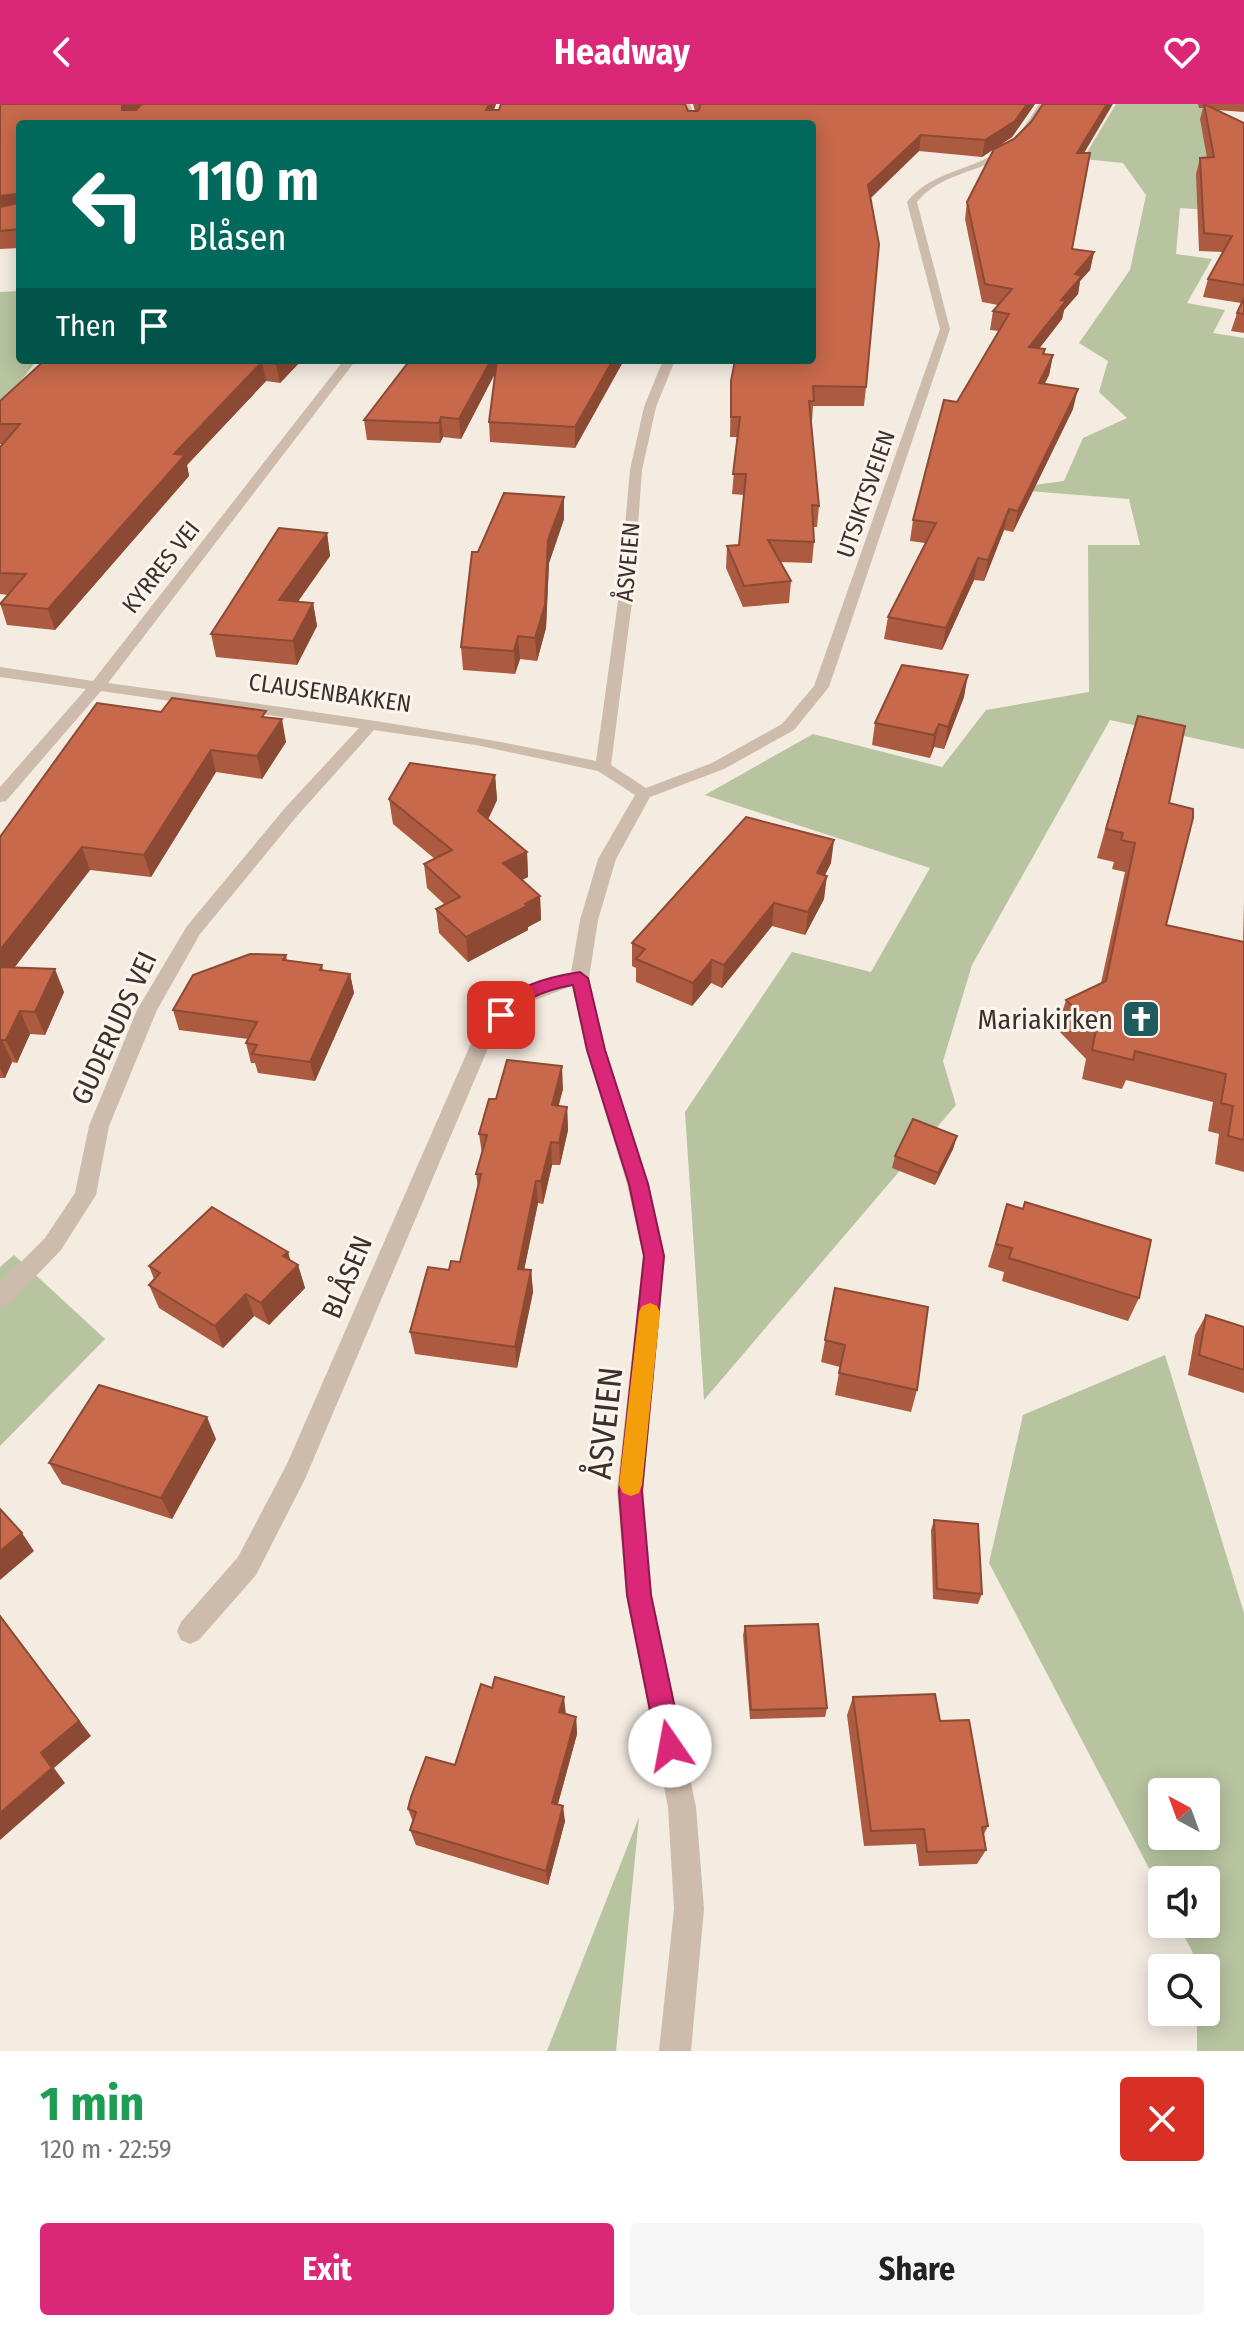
<!DOCTYPE html>
<html lang="en">
<head>
<meta charset="utf-8">
<style>
	:root { --surface:#fff; --page:#f6f6f6; --text:#222; --muted:#767676; --accent:#db2777 }
	body { margin:0; font-family:"Fira Sans Condensed",sans-serif; background:var(--page); color:var(--text); height:100vh; display:flex; flex-direction:column; font-size:30px; white-space:nowrap }
	* { box-sizing:border-box; margin:0 }
	p { font-size:26px; color:var(--muted) }
	.icon { flex:none; width:44px; height:44px; fill:none; stroke:currentColor; stroke-width:2; stroke-linecap:round; stroke-linejoin:round }
	.map { position:relative; height:1947px; overflow:hidden }
	.panel { display:flex; flex-direction:column; background:var(--surface); flex:1 }
	.panel>* { flex:none }
	.banner { position:absolute; left:16px; top:16px; width:800px; height:244px; border-radius:8px; box-shadow:0 4px 20px #0003; background:#00695c; color:#fff; overflow:hidden }
	.needle { width:52px; rotate:319deg }
	.controls { position:absolute; left:1148px; top:1674px; display:grid; gap:16px }
	.controls a { display:grid; place-items:center; width:72px; height:72px; border-radius:8px; background:var(--surface); box-shadow:0 4px 20px #0003; font-size:40px }
	.pin { position:absolute; display:grid; place-items:center; width:68px; height:68px; color:#fff; margin:-34px; border-radius:16px; box-shadow:0 4px 12px #0006 }
	.me { position:absolute; width:88px; margin:-44px; rotate:348deg; stroke-linejoin:round; filter:drop-shadow(0 0 6px #0008) }
	.turn { display:flex; align-items:center; gap:28px; height:168px; padding:0 40px; font-size:36px }
	.turn .icon { width:104px; height:104px; stroke-width:2.5 }
	.turn b { display:block; font-size:56px; line-height:68px }
	.then { display:flex; align-items:center; height:76px; padding:0 40px; background:#0003; gap:16px; font-size:30px }
	.round { display:grid; place-items:center; flex:none; width:84px; height:84px; border-radius:8px; background:var(--page) }
	.headline { display:flex; align-items:center; justify-content:space-between; height:136px; padding:0 40px }
	h1 { font-size:48px; font-weight:700; line-height:60px; color:#1e9e55 }
	.primary-button { display:flex; gap:16px; margin-top:auto; padding:16px 40px }
	.primary-button a { flex:1; height:92px; border-radius:8px; background:var(--accent); color:#fff; font-size:32px; font-weight:700; line-height:92px; text-align:center }
	.primary-button a+a { background:var(--page); color:var(--text) }
	header { display:flex; justify-content:space-between; align-items:center; height:104px; padding:0 40px; background:var(--accent); color:#fff; font-size:36px; font-weight:700 }
	.map>svg:first-child { display:block }
	.green { fill:#b8c4a0; fill-rule:evenodd }
	.lines { fill:none; stroke-linecap:round; stroke-linejoin:round }
	.street { fill:#cdbbac; fill-rule:evenodd }
	.wall { fill:#ac5a40 }
	.shaded-wall { fill:#8c4a34 }
	.building { fill:#c8694b; stroke:#8c4a34; stroke-width:2 }
	.route { fill:#db2777; stroke:#8e194d; stroke-width:2 }
	.slow { fill:#f59e0b }
	.labels { text-anchor:middle; dominant-baseline:central; stroke-width:6; stroke-linejoin:round; paint-order:stroke }
	.far-street-label { font-size:24px; fill:#3b302b; stroke:#fbf5ee }
	.poi-label { font-size:28px; fill:#3b302b; stroke:#fbf5ee; text-anchor:end }
	.street-label { font-size:28px; fill:#3b302b; stroke:#fbf5ee }
	.near-street-label { font-size:34px; fill:#3b302b; stroke:#fbf5ee }
</style>
</head>
<body>
<header><svg class="icon" aria-label="back" viewBox="0 0 24 24"><path d="M15 5l-7 7 7 7"/></svg>Headway<svg class="icon" aria-label="heart" viewBox="0 0 24 24"><path d="M12 20l-8-8c-3-5 5-10 8-4 3-6 11-1 8 4z"/></svg></header>
<div class="map">
<svg width="1244" height="1947" viewBox="0 0 1244 1947">
	<rect width="100%" height="100%" fill="#f4ebe1"/>
	<g class="green">
		<polygon points="1116,0 1206,0 1224,107 1180,104 1176,150 1212,155 1187,199 1225,206 1213,229 1244,234 1244,645 1110,616 972,861 943,957 956,1001 704,1296 685,1008 792,848 871,868 930,764 705,691 813,630 942,663 986,606 1089,588 1088,441 1140,441 1129,395 1005,385 1064,377 1083,334 1127,314 1099,288 1108,257 1079,239 1130,166 1146,91 1123,59 1083,55"/>
		<polygon points="20,187 20,256 37,256 0,304 0,188"/>
		<polygon points="14,1151 105,1235 0,1342 0,1163"/>
		<path d="M1165,1251L1244,1509V1947H1197V1908H1206V1864H1197V1857L1178,1820H1206V1776H1162V1789L989,1459L1023,1311ZM1162,1688H1206V1732H1162Z"/>
		<polygon points="639,1713 616,1947 547,1947"/>
	</g>
	<g class="lines">
		<g class="street">
			<polygon points="682,0 690,0 697,20 689,20"/>
			<path d="M1039,0H1047C1037,17 1026,37 1009,49C979,69 940,69 917,98L950,225L829,583L794,626L724,665L650,693L616,755L598,816L589,874L606,946L649,1080L665,1152L643,1387L652,1491L696,1703L704,1805L691,1947H659L674,1805L668,1703L626,1491L617,1387L643,1152L627,1080L586,946L572,882L535,896L494,930L305,1375L256,1471L199,1536L190,1540L181,1536L177,1527L181,1518L238,1453L287,1360L479,921L521,886L571,869L580,816L598,755L635,691L598,667L476,641L374,626L297,712L200,830L157,906L109,1022L96,1091L61,1146L8,1201L0,1204V1179L45,1134L75,1089L89,1022L137,906L187,822L285,704L359,624L101,587L6,697L0,698V683L86,585L0,573V563L93,577L344,256H356L108,579C272,602 433,622 596,657L619,490L630,366L644,303L663,256H675L656,303L642,366L633,490L611,661L646,684L712,659L782,620L814,582L940,225L907,98C932,66 973,67 1004,44C1019,33 1029,16 1039,0Z"/>
		</g>
	</g>
	<g class="wall">
		<polygon points="0,0 496,0 494,6 695,7 693,0 1035,0 1012,33 982,53 919,47 871,94 866,283 864,302 813,302 812,317 811,317 819,402 817,423 813,423 814,438 812,459 780,458 791,477 789,499 743,503 726,464 727,442 739,441 744,391 732,390 737,333 730,333 731,277 812,20 20,20 20,144 0,145"/>
		<polygon points="1198,0 1244,0 1244,8 1216,6 1244,19 1244,229 1231,227 1237,209 1241,199 1203,193 1208,175 1223,148 1199,147 1196,70 1200,54 1207,54 1200,15 1203,4 1199,4"/>
		<polygon points="1031,18 1084,49 1072,145 1094,148 1090,166 1080,177 1078,190 1064,206 1062,215 1039,244 1045,245 1044,250 1053,251 1049,271 1044,280 1073,305 1013,428 1004,426 984,477 974,476 942,546 884,535 888,513 925,439 910,437 913,416 957,298 999,227 990,226 993,207 998,201 982,198 965,115 967,98 1014,35"/>
		<polygon points="45,256 302,256 280,279 266,277 187,361 189,372 55,526 7,521 0,499 8,491 0,490 0,343 3,340 0,340 0,297"/>
		<polygon points="410,256 624,256 575,344 490,338 489,318 495,269 461,335 443,333 440,339 367,336 364,316"/>
		<polygon points="564,393 564,415 549,459 546,524 537,557 520,555 515,570 463,566 461,543 478,448"/>
		<polygon points="327,429 330,452 298,497 313,499 317,522 297,561 216,553 211,530"/>
		<polygon points="964,593 944,645 934,643 930,654 872,641 875,619"/>
		<polygon points="161,608 267,613 286,638 262,675 216,668 151,773 90,766 14,864 64,888 45,931 30,930 17,959 12,958 5,974 0,974 0,733"/>
		<polygon points="1129,641 1169,699 1166,821 1243,838 1244,796 1244,1068 1215,1060 1219,1030 1208,1027 1213,998 1126,976 1122,985 1082,975 1086,955 1057,925 1066,896 1101,879 1125,768 1112,765 1114,758 1097,754"/>
		<polygon points="495,671 497,696 488,715 527,748 528,773 522,776 540,792 541,816 528,823 528,826 468,858 439,829 436,805 444,800 427,784 424,760 435,755 393,720 389,695"/>
		<polygon points="831,759 825,771 824,795 805,831 772,822 722,884 711,879 692,902 636,878 636,864 632,862 632,839"/>
		<polygon points="286,851 287,856 322,861 323,866 350,870 354,889 315,977 258,969 255,959 251,959 246,939 248,935 179,926 173,906"/>
		<polygon points="563,985 558,1002 567,1003 568,1026 560,1061 552,1061 543,1100 538,1099 524,1165 531,1166 533,1188 517,1264 415,1250 410,1228 449,1166 460,1158 478,1084 476,1070 482,1050 479,1030"/>
		<polygon points="957,1032 953,1045 935,1081 892,1064 895,1052"/>
		<polygon points="1007,1100 1139,1194 1128,1217 1002,1177 1004,1168 988,1163"/>
		<polygon points="288,1148 290,1156 298,1161 305,1184 269,1221 254,1212 223,1244 159,1204 149,1181 154,1175 149,1162"/>
		<polygon points="835,1184 917,1286 911,1308 835,1291 840,1263 821,1258"/>
		<polygon points="1206,1211 1244,1223 1244,1289 1188,1271 1195,1231"/>
		<polygon points="216,1335 172,1415 62,1380 49,1359"/>
		<polygon points="934,1416 982,1490 978,1500 933,1495 931,1426"/>
		<polygon points="745,1522 827,1604 825,1613 750,1615 743,1531"/>
		<polygon points="853,1593 940,1617 988,1722 984,1730 986,1746 977,1760 919,1762 916,1740 864,1742 847,1611"/>
		<polygon points="566,1610 576,1613 577,1630 558,1700 565,1717 548,1781 416,1741 410,1726 413,1718 408,1705 455,1661"/>
	</g>
	<g class="shaded-wall">
		<polygon points="125,0 144,0 126,20 122,6 122,2"/>
		<polygon points="489,0 496,0 488,20 486,6"/>
		<polygon points="1027,0 1035,0 1012,33 982,53 985,36"/>
		<polygon points="1107,0 1113,0 1074,66 1077,49"/>
		<polygon points="921,31 919,47 866,98 868,81"/>
		<polygon points="15,90 20,107 0,111 0,92"/>
		<polygon points="1094,148 1090,166 1080,177 1078,190 1064,206 1062,215 1026,262 1029,243 1061,196 1075,170"/>
		<polygon points="1053,251 1049,271 1035,299 1039,279"/>
		<polygon points="280,256 302,256 280,279 276,260"/>
		<polygon points="491,256 500,256 500,260 461,335 459,315"/>
		<polygon points="613,256 624,256 575,344 575,323"/>
		<polygon points="262,258 266,277 187,361 189,372 55,526 48,505 174,350"/>
		<polygon points="1078,285 1073,305 1013,428 1018,407"/>
		<polygon points="441,313 443,333 440,339 439,319"/>
		<polygon points="564,393 564,415 549,459 546,524 537,557 535,534 548,436"/>
		<polygon points="1009,405 1004,426 984,477 988,456"/>
		<polygon points="327,429 330,452 283,519 279,496"/>
		<polygon points="978,454 974,476 942,546 946,524"/>
		<polygon points="313,499 317,522 297,561 293,537"/>
		<polygon points="518,532 520,555 515,570 514,547"/>
		<polygon points="968,571 964,593 944,645 948,623"/>
		<polygon points="282,615 286,638 262,675 257,652"/>
		<polygon points="939,620 934,643 930,654 934,631"/>
		<polygon points="211,646 216,668 151,773 144,751"/>
		<polygon points="495,671 497,696 481,731 478,707"/>
		<polygon points="834,736 831,759 814,792 817,769"/>
		<polygon points="82,743 90,766 0,882 0,846"/>
		<polygon points="527,748 528,773 505,784 503,759"/>
		<polygon points="827,772 824,795 805,831 808,808"/>
		<polygon points="540,792 541,816 528,823 528,826 468,858 466,833"/>
		<polygon points="774,799 772,822 722,884 724,861"/>
		<polygon points="712,856 711,879 692,902 693,879"/>
		<polygon points="55,865 64,888 45,931 35,908"/>
		<polygon points="350,870 354,889 315,977 310,958"/>
		<polygon points="20,907 30,930 17,959 6,936"/>
		<polygon points="2,936 12,958 5,974 0,964 0,940"/>
		<polygon points="562,962 563,985 553,1024 552,1001"/>
		<polygon points="567,1003 568,1026 560,1061 559,1039"/>
		<polygon points="957,1032 953,1045 935,1081 938,1069"/>
		<polygon points="551,1038 552,1061 543,1100 541,1077"/>
		<polygon points="536,1077 538,1099 520,1186 518,1165"/>
		<polygon points="288,1148 293,1166 298,1161 305,1184 269,1221 261,1199 283,1152"/>
		<polygon points="531,1166 533,1188 517,1264 515,1243"/>
		<polygon points="246,1190 254,1212 223,1244 215,1222"/>
		<polygon points="207,1313 216,1335 172,1415 161,1394"/>
		<polygon points="22,1429 34,1447 0,1476 0,1447"/>
		<polygon points="0,1511 91,1632 54,1664 65,1679 0,1736"/>
		<polygon points="564,1593 566,1611 559,1608"/>
		<polygon points="576,1613 577,1630 554,1714 552,1699"/>
		<polygon points="563,1702 565,1717 548,1781 546,1767"/>
	</g>
	<g class="building">
		<polygon points="0,0 125,0 122,2 122,6 136,6 142,0 489,0 486,6 499,6 501,0 685,0 688,7 698,7 700,3 699,0 1027,0 1015,17 985,36 921,31 868,81 879,140 866,283 813,282 814,297 809,297 819,402 812,401 814,438 768,436 791,477 744,482 727,442 739,441 746,370 733,370 740,313 731,313 731,277 735,256 812,256 812,20 20,20 20,125 0,127 0,103 18,99 15,90 0,92"/>
		<polygon points="1043,0 1107,0 1077,49 1090,49 1072,145 1094,148 1075,170 1082,172 1061,196 1066,197 1029,243 1045,245 1043,250 1053,251 1039,279 1078,285 1018,407 1009,405 988,456 978,454 946,524 888,513 936,419 913,416 944,296 957,298 1009,210 993,207 1012,185 985,180 967,98 994,45 1014,35 1031,18"/>
		<polygon points="1204,0 1244,19 1244,181 1208,175 1232,132 1204,129 1200,54 1214,53"/>
		<polygon points="1244,194 1244,210 1237,209"/>
		<polygon points="45,256 280,256 276,260 262,258 174,350 185,351 48,505 0,500 26,470 0,469 0,343 20,320 0,320 0,297"/>
		<polygon points="410,256 491,256 459,315 441,313 439,319 364,316"/>
		<polygon points="497,256 613,256 575,323 489,318"/>
		<polygon points="504,389 564,393 548,436 545,501 535,534 518,532 514,547 461,543 472,448 478,448"/>
		<polygon points="279,424 327,429 279,496 313,499 293,537 211,530"/>
		<polygon points="902,561 968,571 948,623 939,620 934,631 875,619"/>
		<polygon points="172,594 266,607 262,613 282,615 257,652 211,646 144,751 82,743 0,846 0,733 97,599 161,608"/>
		<polygon points="1138,612 1185,622 1169,699 1193,705 1193,714 1166,821 1244,838 1244,1036 1228,1032 1233,1002 1221,999 1226,970 1135,947 1133,956 1092,946 1096,926 1066,896 1106,877 1135,739 1121,736 1123,729 1106,725"/>
		<polygon points="410,659 495,671 478,707 527,748 503,759 540,792 525,800 527,802 466,833 436,805 460,793 424,760 452,746 389,695"/>
		<polygon points="746,713 834,736 817,769 827,772 808,808 774,799 724,861 712,856 693,879 636,855 645,845 632,839"/>
		<polygon points="250,850 286,851 283,856 322,861 320,866 350,870 310,958 252,950 257,941 246,939 257,918 173,906 193,871"/>
		<polygon points="0,863 55,865 35,908 20,907 6,936 2,936 0,940"/>
		<polygon points="507,956 562,962 552,1001 567,1003 559,1039 551,1038 541,1077 536,1077 518,1165 531,1166 515,1243 410,1228 428,1163 449,1166 451,1157 460,1158 481,1070 476,1070 487,1031 479,1030 489,995 496,995"/>
		<polygon points="913,1015 957,1032 938,1069 895,1052"/>
		<polygon points="1025,1098 1151,1136 1139,1194 1009,1154 1012,1144 996,1140 1007,1100 1023,1105"/>
		<polygon points="212,1103 288,1148 283,1152 298,1161 261,1199 246,1190 215,1222 149,1181 160,1169 149,1162"/>
		<polygon points="835,1184 928,1203 917,1286 839,1269 845,1241 825,1236"/>
		<polygon points="1206,1211 1244,1223 1244,1266 1199,1251"/>
		<polygon points="99,1281 207,1313 161,1394 49,1359"/>
		<polygon points="0,1405 22,1429 0,1447"/>
		<polygon points="934,1416 978,1420 982,1490 937,1485"/>
		<polygon points="0,1512 79,1617 41,1649 52,1664 0,1709"/>
		<polygon points="818,1520 827,1604 751,1606 745,1522"/>
		<polygon points="495,1573 564,1593 559,1608 576,1613 552,1699 563,1702 546,1767 410,1726 416,1708 408,1705 411,1693 426,1653 455,1661 481,1580 492,1584"/>
		<polygon points="935,1590 940,1617 969,1616 988,1722 982,1723 986,1746 927,1748 924,1725 871,1727 853,1593"/>
	</g>
	<path class="route" d="M580,868L588,874L605,946L648,1080L664,1152L642,1387L651,1491L683,1642L679,1651L670,1655L661,1651L657,1642L627,1491L619,1387L644,1152L629,1080L587,946L573,881C556,884 536,890 522,900C514,906 511,914 501,917L492,911C511,882 548,873 580,868Z"/>
	<polygon class="slow" points="650,1199 657,1202 660,1208 642,1381 639,1389 631,1392 623,1389 619,1381 639,1208 642,1202"/>
	<defs>
		<symbol id="church-square" viewBox="-11 -11 22 22"><rect x="-9" y="-9" width="18" height="18" rx="4" fill="#1f5a5e" stroke="#fbf5ee"/><path d="M-1.2-6h2.4v3.5h3.3v2.4h-3.3V6h-2.4V-.1h-3.3v-2.4h3.3Z" fill="#fff"/></symbol>
	</defs>
	<g fill-rule="evenodd">
		<use href="#church-square" x="1119" y="893" width="44" height="44"/>
	</g>
	<g class="labels">
		<g class="far-street-label">
			<text transform="translate(866 390) rotate(-71)">UTSIKTSVEIEN</text>
			<text transform="translate(628 458) rotate(-85)">ÅSVEIEN</text>
			<text transform="translate(161 463) rotate(-52)">KYRRES VEI</text>
			<text transform="translate(330 589) rotate(8)">CLAUSENBAKKEN</text>
		</g>
		<g class="poi-label">
			<text x="1113" y="915">Mariakirken</text>
		</g>
		<g class="street-label">
			<text transform="translate(114 924) rotate(-65)">GUDERUDS VEI</text>
			<text transform="translate(347 1173) rotate(-67)">BLÅSEN</text>
		</g>
		<g class="near-street-label">
			<text transform="translate(605 1319) rotate(-84)">ÅSVEIEN</text>
		</g>
	</g>
</svg>
<div class="controls">
<a><svg class="needle" viewBox="-14 -14 28 28"><path d="M0-13l5 13h-10z" fill="#e53935"/><path d="M0 13l5-13h-10z" fill="#767676"/></svg></a>
<a><svg class="icon" aria-label="sound" viewBox="0 0 24 24"><path d="M4 9h4l5-4v14l-5-4H4zM17 9q2 3 0 6"/></svg></a>
<a><svg class="icon" aria-label="search" viewBox="0 0 24 24"><circle cx="10" cy="10" r="6"/><path d="M15 15l6 6"/></svg></a>
</div>
<div class="pin" style="left:501px;top:911px;background:#d93025"><svg class="icon" aria-label="arrive" viewBox="0 0 24 24"><path d="M6 21V4h12l-3 4 3 4H6"/></svg></div>
<svg class="me" style="left:670px;top:1642px" viewBox="-20 -20 40 40"><circle r="19" fill="#fff"/><path d="M0-13L10 11 0 6-10 11z" fill="#db2777"/></svg>
<div class="banner">
<div class="turn"><svg class="icon" aria-label="left" viewBox="0 0 24 24"><path d="M17 20v-9H6M10 6l-5 5 5 5"/></svg><div><b>110 m</b>Blåsen</div></div>
<div class="then">Then<svg class="icon" aria-label="arrive" viewBox="0 0 24 24"><path d="M6 21V4h12l-3 4 3 4H6"/></svg></div>
</div>
</div>
<section class="panel">
<div class="headline"><div><h1>1 min</h1><p>120 m · 22:59</p></div><a class="round" style="background:#d93025;color:#fff"><svg class="icon" aria-label="close" viewBox="0 0 24 24"><path d="M6 6l12 12M18 6L6 18"/></svg></a></div>
<div class="primary-button"><a>Exit</a><a>Share</a></div>
</section>
</body>
</html>
